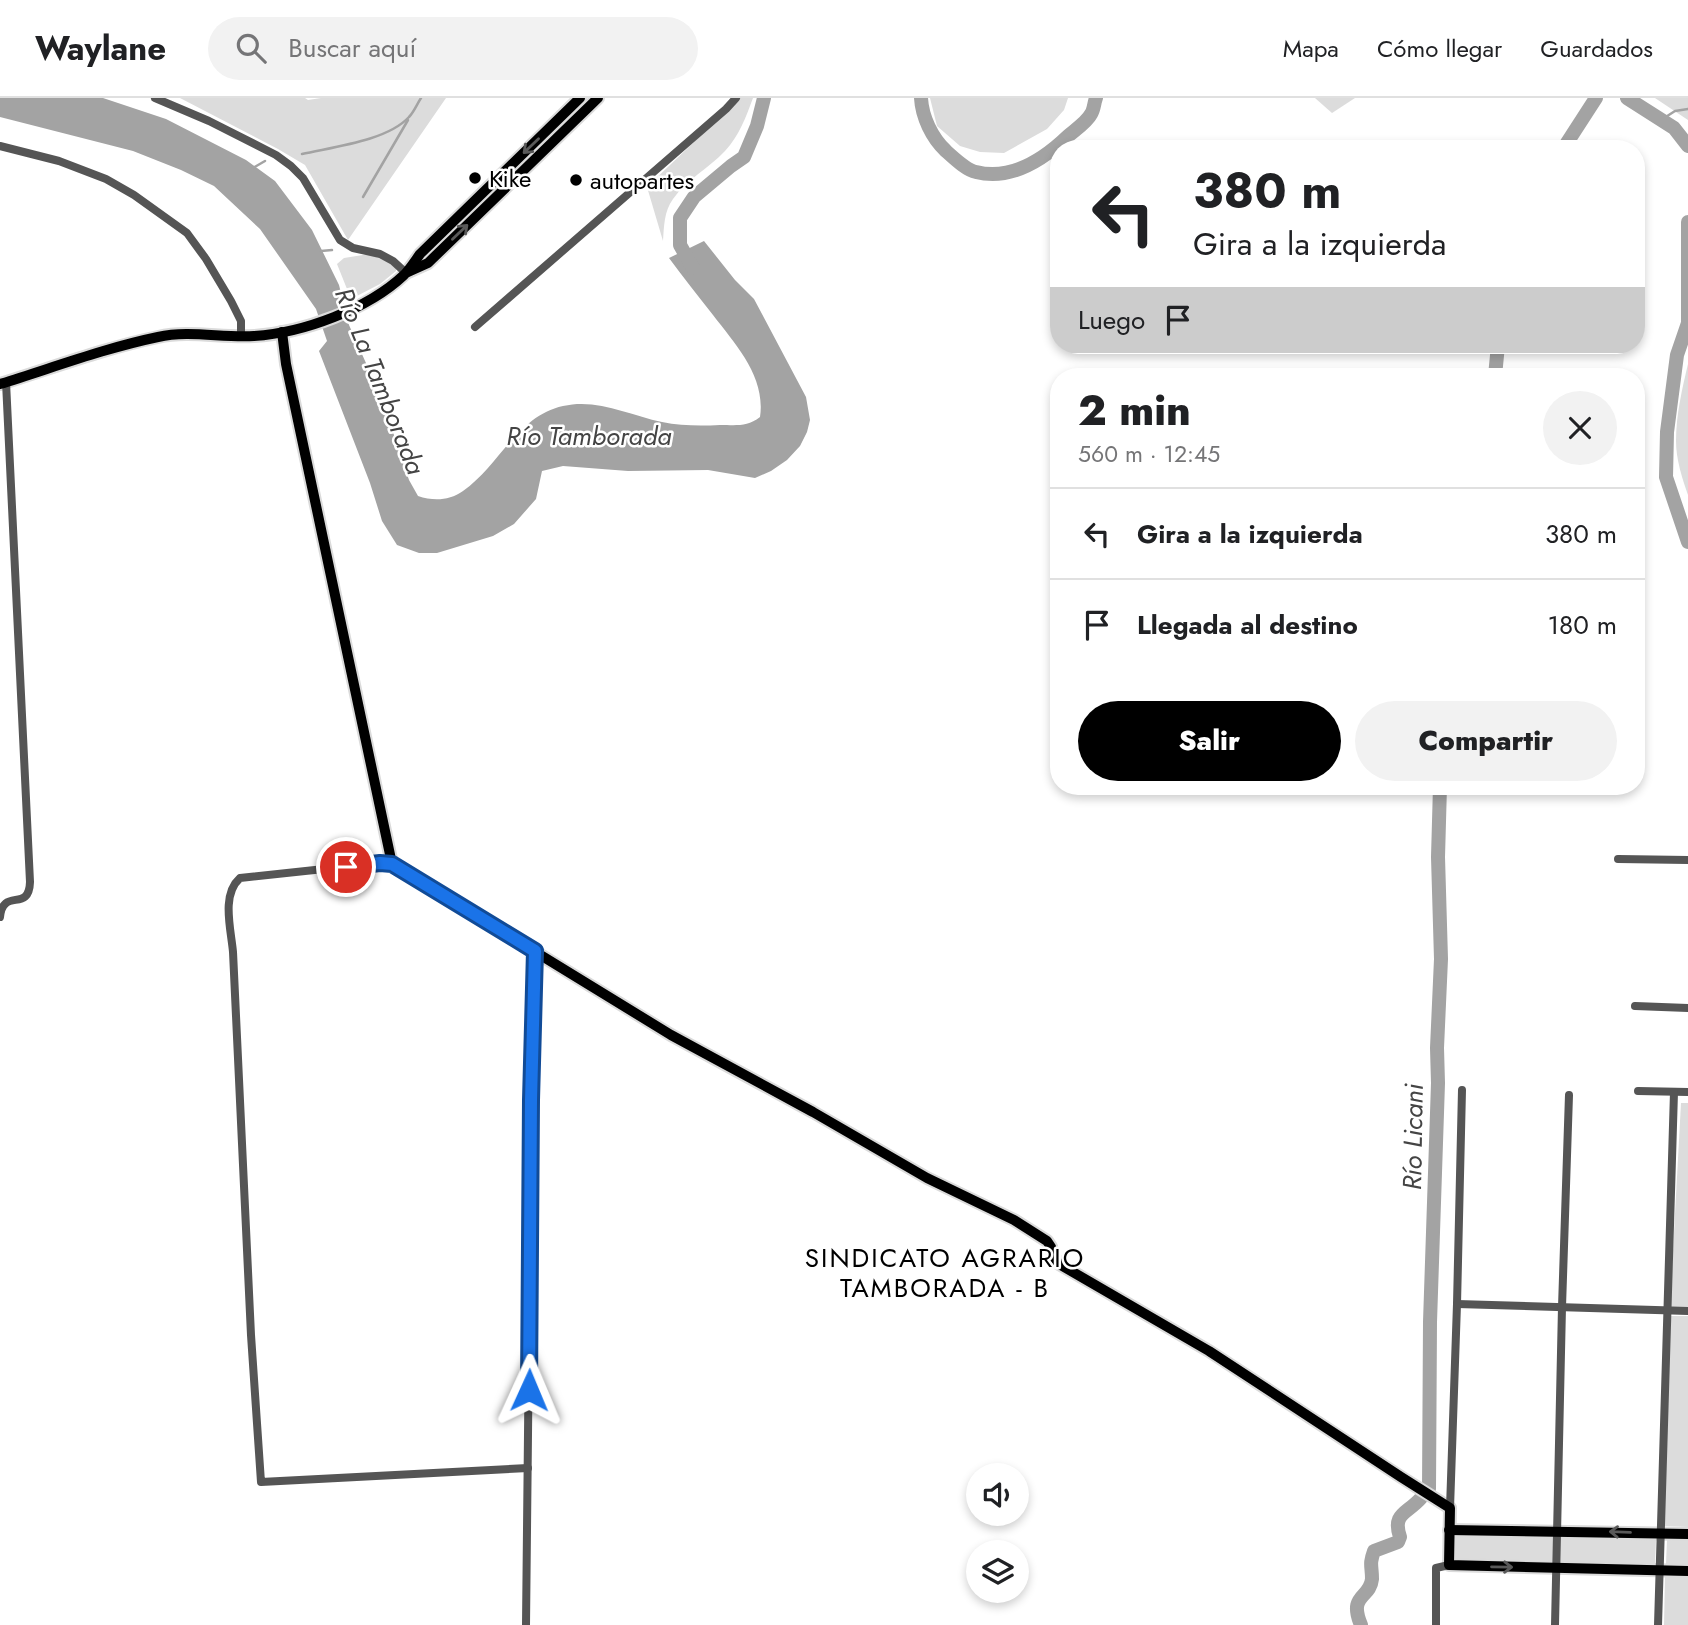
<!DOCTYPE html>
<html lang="es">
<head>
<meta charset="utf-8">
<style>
	:root { --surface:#fff; --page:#f2f2f2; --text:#202124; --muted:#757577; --line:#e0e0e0; --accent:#000 }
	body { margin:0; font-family:Jost,sans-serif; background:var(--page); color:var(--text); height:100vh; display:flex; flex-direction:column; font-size:26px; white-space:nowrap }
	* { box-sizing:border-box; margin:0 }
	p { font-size:23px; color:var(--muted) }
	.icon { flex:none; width:38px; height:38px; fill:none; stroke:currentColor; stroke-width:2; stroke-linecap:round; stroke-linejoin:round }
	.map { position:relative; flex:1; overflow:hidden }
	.drawer { position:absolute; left:1050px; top:270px; width:595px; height:427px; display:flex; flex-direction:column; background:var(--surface); border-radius:28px; box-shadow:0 4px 10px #0003 }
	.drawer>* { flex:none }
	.banner { position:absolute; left:1050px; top:42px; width:595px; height:214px; border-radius:28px; box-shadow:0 4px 10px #0003; background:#fff; color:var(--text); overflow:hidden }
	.buttons { position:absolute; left:966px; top:1365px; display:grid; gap:14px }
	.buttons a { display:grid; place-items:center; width:63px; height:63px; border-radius:50%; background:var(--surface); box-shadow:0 4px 10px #0003; font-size:35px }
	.pin { position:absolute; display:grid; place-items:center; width:60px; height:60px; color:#fff; margin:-30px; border:4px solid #fff; border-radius:50%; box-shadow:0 2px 7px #0007 }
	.me { position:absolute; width:77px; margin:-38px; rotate:1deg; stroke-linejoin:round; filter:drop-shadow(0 0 5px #0008) }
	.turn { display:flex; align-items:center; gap:24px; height:147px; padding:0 28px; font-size:32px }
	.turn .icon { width:91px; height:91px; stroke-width:2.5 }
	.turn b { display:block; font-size:49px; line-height:60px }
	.then { display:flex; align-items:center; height:66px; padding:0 28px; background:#0003; gap:14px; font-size:26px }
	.round { display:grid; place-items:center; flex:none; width:74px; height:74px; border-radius:37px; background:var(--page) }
	.summary { display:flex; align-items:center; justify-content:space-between; height:119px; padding:0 28px }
	h1 { font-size:42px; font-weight:800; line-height:52px }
	.primary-button { display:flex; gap:14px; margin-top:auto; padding:14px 28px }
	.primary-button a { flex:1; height:80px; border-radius:42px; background:var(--accent); color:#fff; font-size:28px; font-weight:800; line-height:80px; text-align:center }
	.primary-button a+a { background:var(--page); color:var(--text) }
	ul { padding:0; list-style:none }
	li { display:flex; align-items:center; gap:21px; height:91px; padding:0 28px; border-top:2px solid var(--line) }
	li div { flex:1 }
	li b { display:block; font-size:26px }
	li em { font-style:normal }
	header { display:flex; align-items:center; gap:42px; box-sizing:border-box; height:98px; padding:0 35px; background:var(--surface); border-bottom:2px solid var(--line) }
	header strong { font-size:33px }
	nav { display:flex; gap:38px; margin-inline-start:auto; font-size:24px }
	.search { width:490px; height:63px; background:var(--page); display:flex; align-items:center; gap:18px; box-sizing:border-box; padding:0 24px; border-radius:38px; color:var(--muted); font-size:26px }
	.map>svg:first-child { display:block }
	.green { fill:#dcdcdc }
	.water { fill:#a3a3a3 }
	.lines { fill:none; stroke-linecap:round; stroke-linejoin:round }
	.stream { stroke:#a3a3a3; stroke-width:2.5 }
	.river { stroke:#a3a3a3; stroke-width:14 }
	.major-casing { stroke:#dbdbdb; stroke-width:14 }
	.minor { stroke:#555; stroke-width:8 }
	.major { stroke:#000; stroke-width:10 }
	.oneway { stroke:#595959 }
	.route-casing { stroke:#114b97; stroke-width:18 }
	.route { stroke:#1a73e8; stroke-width:12 }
	.poi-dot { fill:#000; stroke:#fff; stroke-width:2.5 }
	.labels { text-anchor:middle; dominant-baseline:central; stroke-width:5; stroke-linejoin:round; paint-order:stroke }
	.poi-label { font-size:24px; fill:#000; stroke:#fff; text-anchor:start }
	.water-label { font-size:26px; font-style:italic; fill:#444; stroke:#fff }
	.neighbourhood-label { font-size:26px; letter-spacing:2px; fill:#000; stroke:#fff }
</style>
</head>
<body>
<header>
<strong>Waylane</strong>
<div class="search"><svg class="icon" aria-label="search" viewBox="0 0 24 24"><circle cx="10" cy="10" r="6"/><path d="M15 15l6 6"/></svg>Buscar aquí</div>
<nav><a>Mapa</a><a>Cómo llegar</a><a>Guardados</a></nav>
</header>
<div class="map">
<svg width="1688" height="1527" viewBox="0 0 1688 1527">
	<rect width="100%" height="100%" fill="#fff"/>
	<g class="green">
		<polygon points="180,0 305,0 308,2 321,0 446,0 348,142 305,67 278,51"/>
		<path d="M740,0H753C746,19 739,38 725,53C709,70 686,82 673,101C664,113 664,129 663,143L647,89Z"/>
		<polygon points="930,0 1068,0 1064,12 1047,31 1004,55 980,54 960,48 937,28"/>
		<polygon points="1315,0 1355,0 1332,15"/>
		<polygon points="1655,0 1688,0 1688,22"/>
		<polygon points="369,156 390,165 396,171 396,173 380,186 351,201 337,166 344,160"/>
		<path d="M1688,266V397C1682,380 1676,361 1676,343C1676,317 1682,291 1688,266Z"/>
		<polygon points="1681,1005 1688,1005 1688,1210 1670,1209"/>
		<polygon points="1669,1218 1688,1218 1688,1429 1664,1428"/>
		<polygon points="1456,1435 1554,1438 1553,1463 1456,1461"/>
		<polygon points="1559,1439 1656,1442 1655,1467 1558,1464"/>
		<polygon points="1667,1441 1688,1442 1688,1467 1666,1466"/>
		<polygon points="1665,1478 1688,1478 1688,1527 1664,1527"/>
	</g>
	<path class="water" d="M0,0H103L166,21L246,62L275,83L312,132L339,187L349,227L382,301L409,382L418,398C433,403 449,403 463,393C499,368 517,318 563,308C597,300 629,317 662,324C681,328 701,328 720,327C737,327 747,329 760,319C766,279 736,247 713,217C698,198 683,179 669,160L704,143L735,182L754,201L806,299L810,322L807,334L800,348L787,362L771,373L755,380L708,372L628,373L563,368L542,373L536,401L514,426L493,438L437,455H419L397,447L382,423L370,385L319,253L327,243L316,211L260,131L214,88L181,72L133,53L0,19Z"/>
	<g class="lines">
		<g class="stream">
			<polyline points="1661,22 1675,13 1688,11"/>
			<path d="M302,56C332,49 387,43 409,19C414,14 417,6 421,0"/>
			<polyline points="253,70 265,63"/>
			<polyline points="363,99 408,22"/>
			<polyline points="321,153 332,152"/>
		</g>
		<g class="river">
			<path d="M921,0C922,19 932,40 946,53C954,60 966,72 976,74C1011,83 1044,61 1068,38C1075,32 1087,24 1091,16C1094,12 1094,5 1096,0"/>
			<polyline points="1627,0 1674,30 1688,48"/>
			<polyline points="1563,51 1596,0"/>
			<polyline points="1688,124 1688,225 1677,257 1667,334 1666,379 1688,444"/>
			<polyline points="693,170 680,147 680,120 694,99 731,68 744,59 757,28 764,0"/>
			<polyline points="1495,278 1498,247"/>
			<polyline points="1429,1391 1430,1224 1438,985 1437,950 1441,861 1438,759 1440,688"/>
			<path d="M1361,1527C1348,1496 1370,1501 1372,1481C1372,1467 1369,1467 1374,1453L1398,1444L1400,1439C1392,1415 1407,1416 1421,1400"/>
		</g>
		<defs>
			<g id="major">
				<polyline points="408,174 428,165 598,0"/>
				<polyline points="282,234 286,266 392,766 671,937 813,1014 927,1080 1014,1122 1047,1143 1051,1149 1054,1159 1059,1166 1209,1253 1401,1379 1450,1410 1449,1467 1688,1473"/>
				<path d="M0,286C52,270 105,250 158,239C189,232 222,240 254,238C303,235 368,211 404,177C410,171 415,163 420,156L580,0"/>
				<polyline points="1449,1432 1688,1436"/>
			</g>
		</defs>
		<use href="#major" class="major-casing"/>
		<g class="minor">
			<polyline points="155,0 209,23 276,57 291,68 303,80 340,142 353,150 380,156 393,163 406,175"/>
			<polyline points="0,48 59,63 106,81 134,97 187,135 206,161 231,203 241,223 241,238"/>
			<polyline points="475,229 726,11 736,0"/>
			<polyline points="1618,761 1688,762"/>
			<path d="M392,766L380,765L240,780C221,797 231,831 233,854L251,1237L261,1384L528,1370"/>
			<path d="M0,819C3,789 29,815 30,784L6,284"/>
			<polyline points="1635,908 1688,910"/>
			<polyline points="1638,993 1688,994"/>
			<polyline points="1457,1206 1688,1213"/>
			<polyline points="1450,1410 1457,1206 1462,992"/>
			<polyline points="526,1527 531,1050 533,905 535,853"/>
			<polyline points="1436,1527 1436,1470 1449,1467"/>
			<polyline points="1555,1527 1562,1209 1569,997"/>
			<polyline points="1658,1527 1674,994"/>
		</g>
		<use href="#major" class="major"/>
	</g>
	<defs><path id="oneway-shaft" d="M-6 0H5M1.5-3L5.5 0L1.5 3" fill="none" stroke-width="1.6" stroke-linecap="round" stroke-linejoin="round" transform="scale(1.75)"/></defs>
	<g class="oneway">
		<use href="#oneway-shaft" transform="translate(531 48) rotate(136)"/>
		<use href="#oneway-shaft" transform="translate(460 134) rotate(-44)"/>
		<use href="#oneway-shaft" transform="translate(1620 1434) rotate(-178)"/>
		<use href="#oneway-shaft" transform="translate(1502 1469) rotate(1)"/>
	</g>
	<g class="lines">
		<defs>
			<polyline id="route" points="346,769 380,765 392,766 535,853 531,1002 529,1292"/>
		</defs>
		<use href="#route" class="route-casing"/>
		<use href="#route" class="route"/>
	</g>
	<g class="poi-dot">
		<circle cx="475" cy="80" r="7"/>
		<circle cx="576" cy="82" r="7"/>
	</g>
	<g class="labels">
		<g class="poi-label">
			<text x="489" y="80">Kike</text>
			<text x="590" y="82">autopartes</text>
		</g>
		<g class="water-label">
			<text transform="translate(380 283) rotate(68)">Río La Tamborada</text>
			<text x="589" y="338">Río Tamborada</text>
			<text transform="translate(1413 1039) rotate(-89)">Río Licani</text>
		</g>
		<g class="neighbourhood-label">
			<text x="945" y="1160">SINDICATO AGRARIO<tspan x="945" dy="30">TAMBORADA - B</tspan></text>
		</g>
	</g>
</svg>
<div class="buttons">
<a><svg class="icon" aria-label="sound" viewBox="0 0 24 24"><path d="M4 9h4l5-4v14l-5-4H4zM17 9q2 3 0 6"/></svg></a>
<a><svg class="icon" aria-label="layers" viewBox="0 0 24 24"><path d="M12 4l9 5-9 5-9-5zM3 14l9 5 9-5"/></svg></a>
</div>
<div class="pin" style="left:346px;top:769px;background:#d93025"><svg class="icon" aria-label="arrive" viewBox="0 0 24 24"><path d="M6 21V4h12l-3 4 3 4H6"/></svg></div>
<svg class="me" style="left:529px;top:1292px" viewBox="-20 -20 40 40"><path d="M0-17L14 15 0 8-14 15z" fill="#1a73e8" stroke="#fff" stroke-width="4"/></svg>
<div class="banner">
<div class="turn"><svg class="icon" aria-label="left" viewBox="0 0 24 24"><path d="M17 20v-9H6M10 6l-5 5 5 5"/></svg><div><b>380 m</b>Gira a la izquierda</div></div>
<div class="then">Luego<svg class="icon" aria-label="arrive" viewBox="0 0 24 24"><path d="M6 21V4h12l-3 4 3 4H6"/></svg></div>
</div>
<section class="drawer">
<div class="summary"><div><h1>2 min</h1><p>560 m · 12:45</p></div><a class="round"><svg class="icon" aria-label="close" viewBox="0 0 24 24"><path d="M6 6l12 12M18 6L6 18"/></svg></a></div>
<ul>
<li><svg class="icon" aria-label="left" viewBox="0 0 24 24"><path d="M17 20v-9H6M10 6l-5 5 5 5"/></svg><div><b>Gira a la izquierda</b></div><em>380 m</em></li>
<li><svg class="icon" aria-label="arrive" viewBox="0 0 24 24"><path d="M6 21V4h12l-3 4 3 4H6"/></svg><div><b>Llegada al destino</b></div><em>180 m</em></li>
</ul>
<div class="primary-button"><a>Salir</a><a>Compartir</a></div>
</section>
</div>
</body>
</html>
